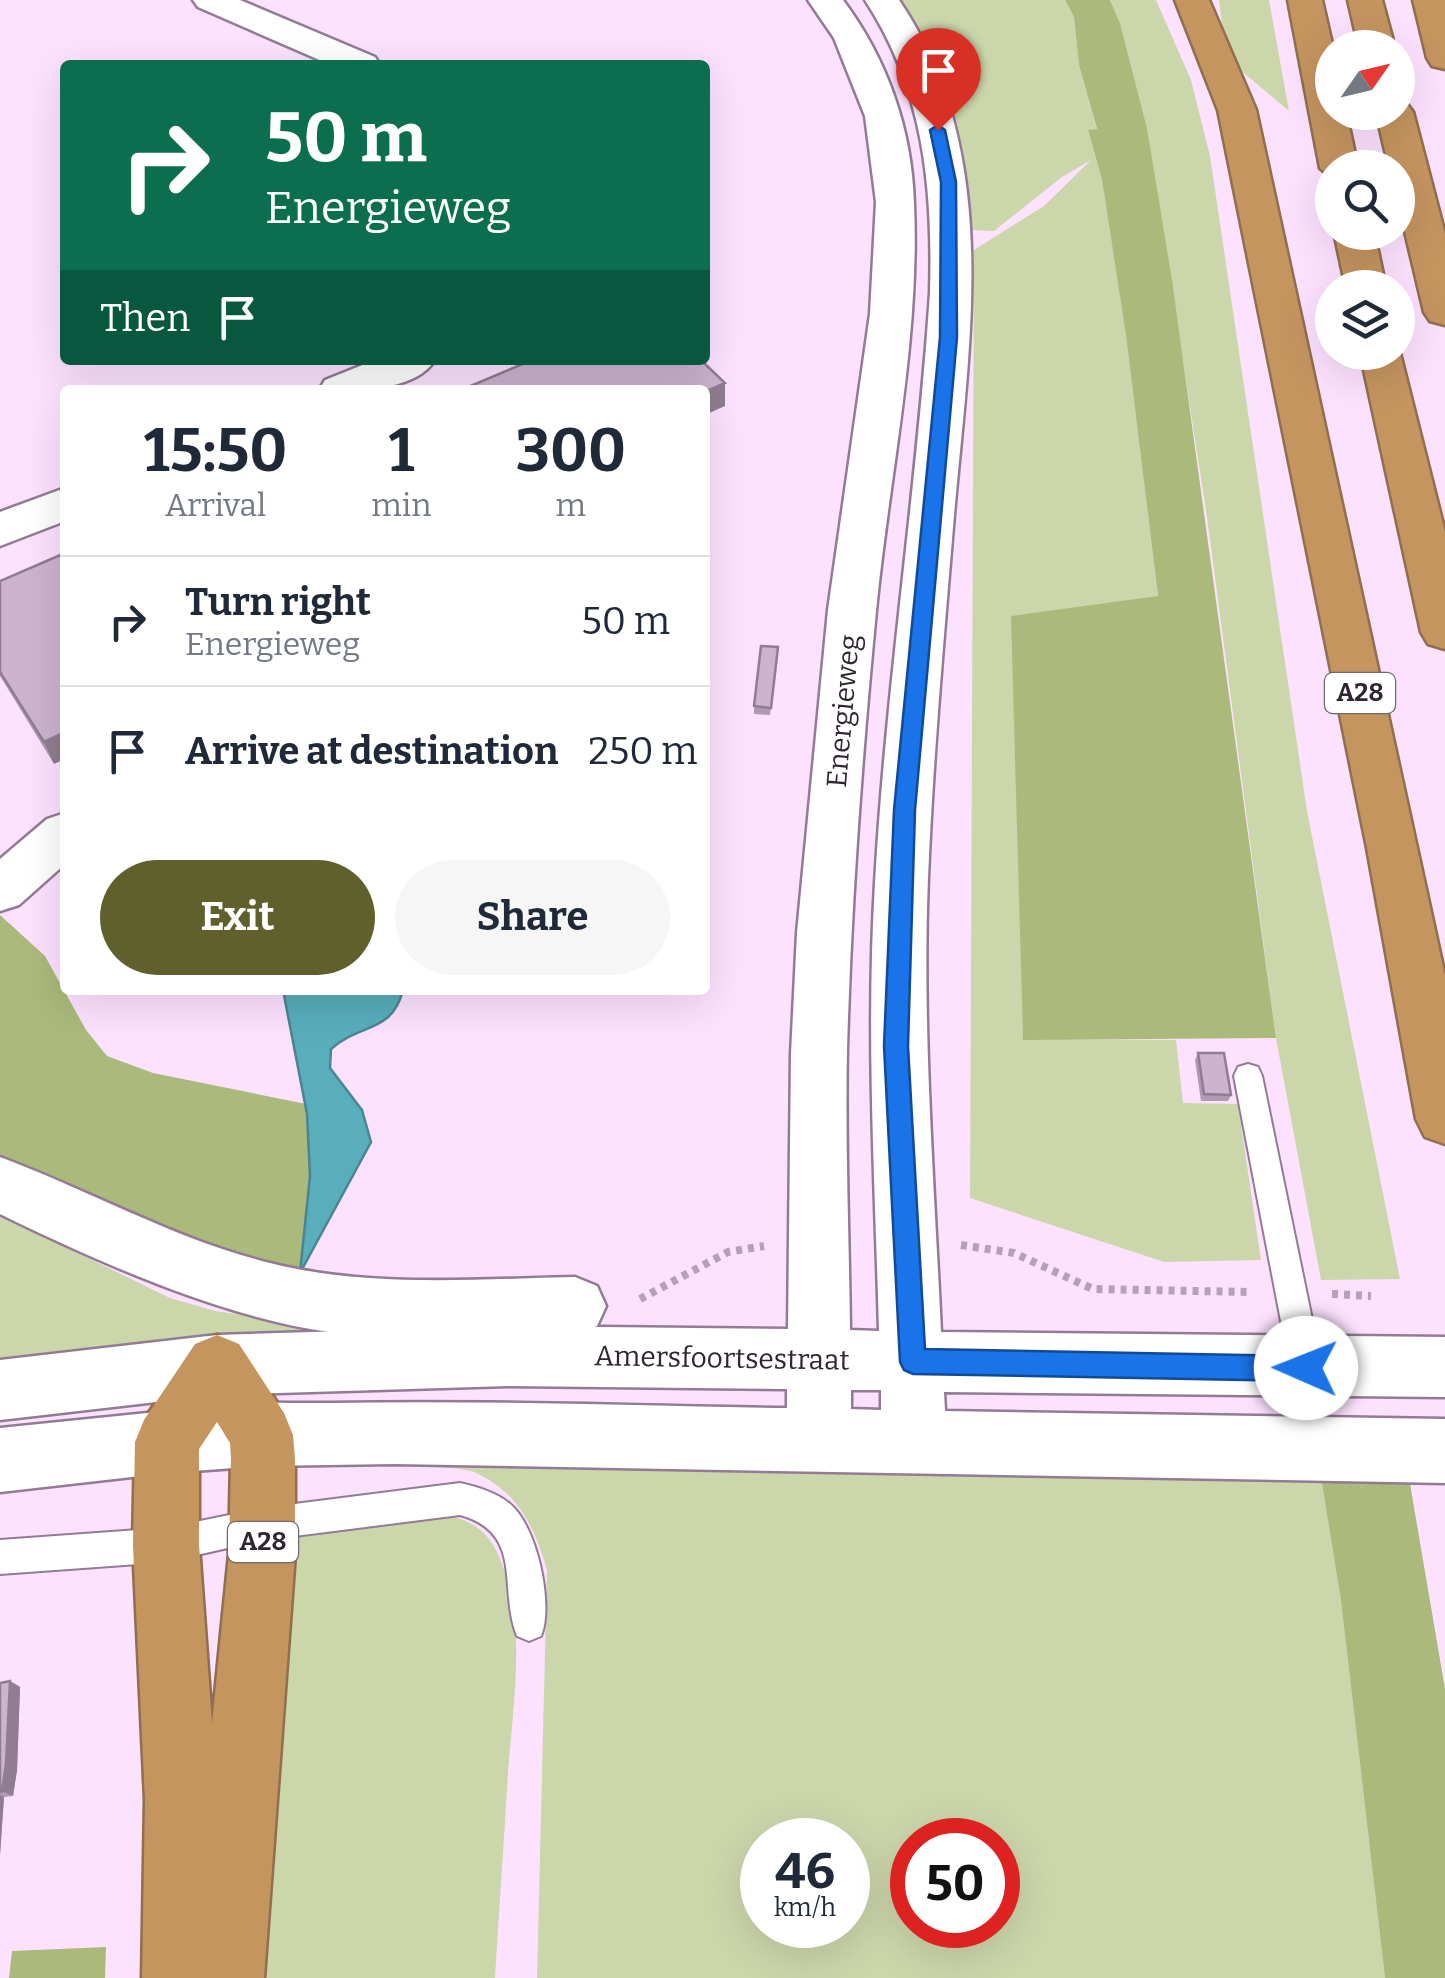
<!DOCTYPE html>
<html lang="en">
<head>
<meta charset="utf-8">
<style>
	:root { --surface:#fff; --page:#f6f6f7; --text:#1f2937; --muted:#747a83; --line:#e0e1e3; --accent:#60602d }
	body { margin:0; font-family:Bitter,serif; background:var(--page); color:var(--text); height:100vh; display:flex; flex-direction:column; font-size:38px; white-space:nowrap }
	* { box-sizing:border-box; margin:0 }
	p { font-size:32px; color:var(--muted) }
	.icon { flex:none; width:55px; height:55px; fill:none; stroke:currentColor; stroke-width:2; stroke-linecap:round; stroke-linejoin:round }
	.map { position:relative; flex:1; overflow:hidden }
	.panel { position:absolute; left:60px; top:385px; width:650px; height:610px; display:flex; flex-direction:column; background:var(--surface); border-radius:10px; box-shadow:0 10px 40px #0002 }
	.panel>* { flex:none }
	.guide { position:absolute; left:60px; top:60px; width:650px; height:305px; border-radius:10px; box-shadow:0 10px 40px #0002; background:#0b6e4f; color:#fff; overflow:hidden }
	.needle { width:65px; rotate:56deg }
	.controls { position:absolute; left:1315px; top:30px; display:grid; gap:20px }
	.controls a { display:grid; place-items:center; width:100px; height:100px; border-radius:50%; background:var(--surface); box-shadow:0 10px 40px #0002; font-size:50px }
	.speed { position:absolute; left:740px; top:1818px; display:flex; gap:20px; font-size:50px; font-weight:700; text-align:center }
	.speed>* { display:grid; place-content:center; width:130px; height:130px; border-radius:50%; background:var(--surface); box-shadow:0 10px 40px #0002; line-height:1 }
	.speed small { font-size:25px; font-weight:400 }
	.speed .limit { border:15px solid #d22; background:#fff; color:#111 }
	.pin { position:absolute; display:grid; place-items:center; width:85px; height:85px; color:#fff; margin:-102px -42px; border-radius:50% 50% 50% 0; rotate:-45deg; box-shadow:0 0 10px #0007 }
	.pin .icon { rotate:45deg }
	.me { position:absolute; width:110px; margin:-55px; rotate:271deg; stroke-linejoin:round; filter:drop-shadow(0 0 8px #0008) }
	.turn { display:flex; align-items:center; gap:35px; height:210px; padding:0 40px; font-size:45px }
	.turn .icon { width:130px; height:130px; stroke-width:2.5 }
	.turn b { display:block; font-size:70px; line-height:85px }
	.then { display:flex; align-items:center; height:95px; padding:0 40px; background:#0003; gap:20px; font-size:38px }
	.eta { display:flex; justify-content:space-evenly; align-items:center; height:170px; text-align:center }
	.eta b { font-size:60px; font-weight:700; line-height:70px }
	.primary-button { display:flex; gap:20px; margin-top:auto; padding:20px 40px }
	.primary-button a { flex:1; height:115px; border-radius:60px; background:var(--accent); color:#fff; font-size:40px; font-weight:700; line-height:115px; text-align:center }
	.primary-button a+a { background:var(--page); color:var(--text) }
	ul { padding:0; list-style:none }
	li { display:flex; align-items:center; gap:30px; height:130px; padding:0 40px; border-top:2px solid var(--line) }
	li div { flex:1 }
	li b { display:block; font-size:38px }
	li em { font-style:normal }
	.map>svg:first-child { display:block }
	.green { fill:#ccd6ab; fill-rule:evenodd }
	.forest { fill:#abb97b }
	.water { fill:#58aebb; stroke:#4c8592; stroke-width:2.5 }
	.lines { fill:none; stroke-linecap:round; stroke-linejoin:round }
	.lane-casing { stroke:#937b95; stroke-width:4 }
	.street-casing { stroke:#937b95; stroke-width:5 }
	.secondary-casing { stroke:#937b95; stroke-width:5 }
	.highway-casing { stroke:#916e50; stroke-width:5 }
	.path { stroke:#b5a0b7; stroke-width:8; stroke-dasharray:6 6; stroke-linecap:butt }
	.lane { fill:#fff; fill-rule:evenodd }
	.street { fill:#fff; fill-rule:evenodd }
	.secondary { fill:#fff; fill-rule:evenodd }
	.highway { fill:#c59560; fill-rule:evenodd }
	.wall { fill:#b09ab2 }
	.shaded-wall { fill:#907d91 }
	.building { fill:#cdb3cf; stroke:#907d91; stroke-width:2.5 }
	.route { fill:#1a73e8; stroke:#114b97; stroke-width:2.5 }
	.labels { text-anchor:middle; dominant-baseline:central; stroke-width:10; stroke-linejoin:round; paint-order:stroke }
	.shield { fill:#fff; stroke:#6e676f; stroke-width:2.5 }
	.shield-label { font-size:25px; font-weight:bold; fill:#302631 }
	.street-label { font-size:28px; fill:#302631; stroke:#fff }
</style>
</head>
<body>
<div class="map">
<svg width="1445" height="1978" viewBox="0 0 1445 1978">
	<rect width="100%" height="100%" fill="#fde2ff"/>
	<g class="green">
		<path d="M901,0H1065L1074,17L1079,65L1097,130L1088,131L1102,180L1126,336L1158,597L1012,616L1023,1039L1176,1040L1183,1103L1238,1104L1261,1260L1164,1262L970,1198L974,250L1044,206L1091,160L1062,177L994,231L969,230C961,143 947,76 901,0Z"/>
		<polygon points="1110,0 1156,0 1191,80 1210,156 1307,811 1400,1279 1321,1280 1276,1038 1207,517 1147,128 1120,23"/>
		<polygon points="1219,0 1269,0 1289,111 1226,58"/>
		<polygon points="0,1215 170,1298 215,1311 418,1340 0,1360"/>
		<path d="M415,1448L1320,1471L1341,1601L1385,1978H537L547,1570C535,1528 518,1492 476,1473C459,1466 432,1468 414,1466ZM762,1840H848V1925H762ZM912,1840H998V1925H912Z"/>
		<path d="M424,1512C455,1514 484,1522 498,1554C528,1620 513,1703 508,1773C504,1841 499,1910 495,1978H258L293,1538Z"/>
	</g>
	<g class="forest">
		<polygon points="1065,0 1110,0 1120,23 1147,128 1172,280 1276,1038 1023,1040 1011,616 1158,596 1126,336 1102,180 1088,130 1097,129 1079,65 1074,17"/>
		<polygon points="0,915 45,956 86,1030 107,1056 153,1073 306,1104 310,1176 300,1273 242,1267 26,1171 0,1155"/>
		<polygon points="1320,1471 1408,1472 1445,1689 1445,1978 1385,1978 1341,1601"/>
		<polygon points="106,1947 105,1978 9,1978 12,1951"/>
	</g>
	<path class="water" d="M283,990H403C392,1034 359,1023 331,1049L330,1068L362,1110L371,1142L300,1273L310,1176L307,1114Z"/>
	<g class="lines">
		<defs>
			<g id="lane">
				<polygon points="1248,1064 1258,1067 1262,1076 1322,1368 1317,1379 1306,1383 1295,1379 1290,1368 1234,1076 1238,1067"/>
				<path d="M460,1483C477,1487 496,1492 510,1504C537,1526 554,1605 541,1636L529,1641L517,1636C498,1589 525,1533 460,1515L263,1540L166,1562L0,1574V1540L166,1528L263,1508Z"/>
			</g>
			<g id="street">
				<polygon points="193,0 240,0 375,57 380,65 331,65 198,7"/>
				<path d="M375,360H435C414,393 353,390 319,390L325,380Z"/>
				<polygon points="65,488 65,521 0,546 0,512"/>
				<polygon points="65,813 65,864 19,905 0,911 0,859 47,819"/>
				<path d="M0,1157C91,1191 176,1240 270,1263C369,1288 474,1279 575,1277L597,1286L606,1306L597,1326L575,1335C494,1336 411,1342 330,1332C224,1318 96,1261 0,1214Z"/>
				<polygon points="217,1335 239,1344 248,1365 239,1386 217,1395 0,1420 0,1360"/>
				<polygon points="167,1411 190,1420 199,1442 190,1464 167,1473 0,1492 0,1428"/>
			</g>
			<path id="secondary" d="M808,0H843C887,59 912,129 914,204C920,340 889,476 876,611C862,756 851,903 847,1050C845,1143 849,1237 850,1330L879,1331C875,1181 866,1033 875,883C886,686 917,490 930,293C933,188 924,90 865,0H899C1003,153 969,342 954,515C944,636 933,757 928,878C922,1030 934,1180 941,1332L1445,1337V1397L944,1392L945,1411L1445,1419V1483L394,1464L261,1466L167,1473L144,1464L135,1442L144,1420C200,1397 272,1404 332,1403C484,1400 636,1406 787,1408V1389L508,1386L217,1395L195,1386L186,1365L195,1344L217,1335L508,1326L788,1329L791,1054L797,933L828,610L870,314L876,202L865,116L834,38ZM851,1390H881V1410L851,1409Z"/>
			<g id="highway">
				<polygon points="1175,0 1209,0 1256,110 1445,976 1445,1144 1425,1137 1416,1119 1367,848 1218,110"/>
				<polygon points="1288,0 1322,0 1333,48 1332,112 1346,112 1358,168 1332,168 1332,178 1320,168"/>
				<polygon points="1348,0 1382,0 1395,48 1359,48"/>
				<polygon points="1413,0 1445,0 1445,69 1432,66 1427,58"/>
				<polygon points="1398,102 1407,104 1413,112 1445,234 1445,325 1430,321 1424,312 1398,202 1398,168 1389,168 1376,112 1398,112"/>
				<polygon points="1334,232 1374,232 1386,288 1346,288"/>
				<polygon points="1398,345 1445,532 1445,649 1428,644 1421,632 1360,352 1398,352"/>
				<path d="M217,1335L239,1344L284,1413L293,1435L295,1459V1554L264,1978H142L145,1800L133,1545L135,1442L144,1420L195,1344ZM217,1422L230,1443L231,1459L229,1554L212,1724L199,1545V1449Z"/>
			</g>
		</defs>
		<use href="#lane" class="lane-casing"/>
		<use href="#street" class="street-casing"/>
		<use href="#secondary" class="secondary-casing"/>
		<use href="#highway" class="highway-casing"/>
		<g class="path">
			<polyline points="961,1245 1014,1253 1093,1289 1250,1292"/>
			<polyline points="1332,1294 1371,1296"/>
			<polyline points="640,1299 728,1252 764,1246"/>
		</g>
		<use href="#lane" class="lane"/>
		<use href="#street" class="street"/>
		<use href="#secondary" class="secondary"/>
		<use href="#highway" class="highway"/>
	</g>
	<g class="wall">
		<polygon points="0,581 54,764 0,676"/>
		<polygon points="777,655 770,715 754,714 754,706"/>
		<polygon points="1198,1053 1231,1095 1228,1101 1201,1101 1195,1060"/>
		<polygon points="10,1681 20,1687 17,1770 13,1796 4,1797 0,1855 0,1683"/>
	</g>
	<g class="shaded-wall">
		<polygon points="725,383 725,406 705,415 705,392"/>
		<polygon points="65,732 65,759 54,764 44,742"/>
		<polygon points="10,1681 20,1687 17,1770 13,1796 2,1791"/>
		<polygon points="0,1795 4,1797 0,1855"/>
	</g>
	<g class="building">
		<polygon points="532,360 701,360 725,383 705,392 705,390 461,390"/>
		<polygon points="65,553 65,732 44,742 0,672 0,581"/>
		<polygon points="761,646 778,647 771,708 754,706"/>
		<polygon points="1198,1053 1224,1053 1231,1095 1204,1094"/>
		<polygon points="10,1681 6,1764 2,1791 0,1792 0,1683"/>
	</g>
	<polygon class="route" points="938,125 945,130 956,182 957,337 915,810 908,1046 925,1349 1306,1356 1316,1359 1319,1368 1316,1377 1306,1381 913,1374 904,1370 900,1362 884,1046 894,810 940,337 941,182 930,130"/>
	<g class="labels">
		<g class="shield">
			<rect x="1325" y="673" width="70" height="40" rx="8"/>
			<rect x="228" y="1522" width="70" height="40" rx="8"/>
		</g>
		<g class="shield-label">
			<text x="1360" y="693">A28</text>
			<text x="263" y="1542">A28</text>
		</g>
		<g class="street-label">
			<text transform="translate(843 711) rotate(-85)">Energieweg</text>
			<text transform="translate(722 1358) rotate(1)">Amersfoortsestraat</text>
		</g>
	</g>
</svg>
<div class="controls">
<a><svg class="needle" viewBox="-14 -14 28 28"><path d="M0-13l5 13h-10z" fill="#e53935"/><path d="M0 13l5-13h-10z" fill="#747a83"/></svg></a>
<a><svg class="icon" aria-label="search" viewBox="0 0 24 24"><circle cx="10" cy="10" r="6"/><path d="M15 15l6 6"/></svg></a>
<a><svg class="icon" aria-label="layers" viewBox="0 0 24 24"><path d="M12 4l9 5-9 5-9-5zM3 14l9 5 9-5"/></svg></a>
</div>
<div class="speed"><div>46<small>km/h</small></div><div class="limit">50</div></div>
<div class="pin" style="left:938px;top:130px;background:#d93025"><svg class="icon" aria-label="arrive" viewBox="0 0 24 24"><path d="M6 21V4h12l-3 4 3 4H6"/></svg></div>
<svg class="me" style="left:1306px;top:1368px" viewBox="-20 -20 40 40"><circle r="19" fill="#fff"/><path d="M0-13L10 11 0 6-10 11z" fill="#1a73e8"/></svg>
<div class="guide">
<div class="turn"><svg class="icon" aria-label="right" viewBox="0 0 24 24"><path d="M7 20v-9h11M14 6l5 5-5 5"/></svg><div><b>50 m</b>Energieweg</div></div>
<div class="then">Then<svg class="icon" aria-label="arrive" viewBox="0 0 24 24"><path d="M6 21V4h12l-3 4 3 4H6"/></svg></div>
</div>
<section class="panel">
<div class="eta">
<div><b>15:50</b><p>Arrival</p></div>
<div><b>1</b><p>min</p></div>
<div><b>300</b><p>m</p></div>
</div>
<ul>
<li><svg class="icon" aria-label="right" viewBox="0 0 24 24"><path d="M7 20v-9h11M14 6l5 5-5 5"/></svg><div><b>Turn right</b><p>Energieweg</p></div><em>50 m</em></li>
<li><svg class="icon" aria-label="arrive" viewBox="0 0 24 24"><path d="M6 21V4h12l-3 4 3 4H6"/></svg><div><b>Arrive at destination</b></div><em>250 m</em></li>
</ul>
<div class="primary-button"><a>Exit</a><a>Share</a></div>
</section>
</div>
</body>
</html>
